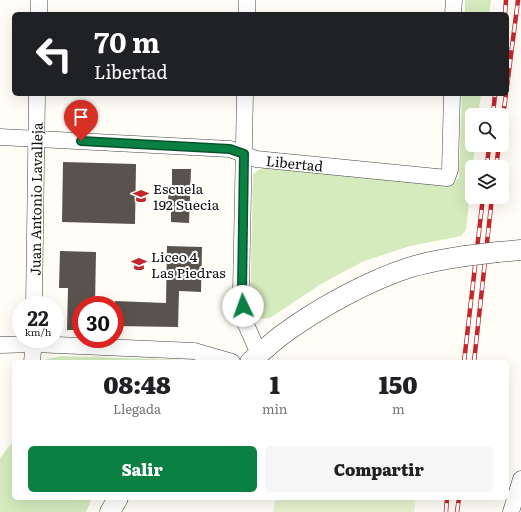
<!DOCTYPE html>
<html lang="es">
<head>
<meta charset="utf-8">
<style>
	:root { --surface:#fff; --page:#f6f6f6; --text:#202124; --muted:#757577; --accent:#0b8043 }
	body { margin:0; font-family:Literata,serif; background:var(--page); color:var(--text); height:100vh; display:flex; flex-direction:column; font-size:15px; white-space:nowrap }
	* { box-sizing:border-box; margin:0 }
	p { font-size:13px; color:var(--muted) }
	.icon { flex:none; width:22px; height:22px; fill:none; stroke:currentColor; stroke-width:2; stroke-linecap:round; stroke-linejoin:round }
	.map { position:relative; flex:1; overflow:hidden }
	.panel { position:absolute; left:12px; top:360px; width:497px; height:140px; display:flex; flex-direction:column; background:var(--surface); border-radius:6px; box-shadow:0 4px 16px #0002 }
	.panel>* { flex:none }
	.top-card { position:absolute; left:12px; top:12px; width:497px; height:84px; border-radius:6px; box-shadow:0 4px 16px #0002; background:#202124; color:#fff; overflow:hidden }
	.tools { position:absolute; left:465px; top:108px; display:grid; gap:8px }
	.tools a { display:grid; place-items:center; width:44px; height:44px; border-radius:6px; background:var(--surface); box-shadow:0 4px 16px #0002; font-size:20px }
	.speed { position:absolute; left:12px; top:296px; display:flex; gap:8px; font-size:20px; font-weight:700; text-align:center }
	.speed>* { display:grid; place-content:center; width:52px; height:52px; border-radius:50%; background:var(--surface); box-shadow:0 4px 16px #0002; line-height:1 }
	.speed small { font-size:10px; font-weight:400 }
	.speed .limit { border:6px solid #d22; background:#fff; color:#111 }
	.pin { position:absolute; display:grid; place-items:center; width:34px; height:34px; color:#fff; margin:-41px -17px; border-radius:50% 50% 50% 0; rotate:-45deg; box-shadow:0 0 4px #0007 }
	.pin .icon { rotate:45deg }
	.me { position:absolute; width:44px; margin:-22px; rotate:357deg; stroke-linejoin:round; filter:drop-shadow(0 0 3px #0008) }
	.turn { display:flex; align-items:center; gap:14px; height:84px; padding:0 16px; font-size:18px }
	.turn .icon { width:52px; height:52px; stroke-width:2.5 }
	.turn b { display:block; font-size:28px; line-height:34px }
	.eta { display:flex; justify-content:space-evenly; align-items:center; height:68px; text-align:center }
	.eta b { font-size:24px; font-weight:800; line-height:28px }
	.cta { display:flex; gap:8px; margin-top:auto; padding:8px 16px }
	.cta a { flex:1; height:46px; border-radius:6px; background:var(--accent); color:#fff; font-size:16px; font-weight:800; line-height:46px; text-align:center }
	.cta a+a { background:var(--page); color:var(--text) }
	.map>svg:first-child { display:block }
	.green { fill:#d5ebbd }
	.pitch { fill:#e6f2cf }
	.building { fill:#5a524d }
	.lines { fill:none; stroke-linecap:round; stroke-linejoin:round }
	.minor-casing { stroke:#444; stroke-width:17 }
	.tertiary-casing { stroke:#444; stroke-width:21 }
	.minor { stroke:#fff; stroke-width:16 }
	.tertiary { stroke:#fff; stroke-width:20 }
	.rail-casing { stroke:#c4262e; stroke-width:4.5 }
	.rail { stroke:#fff; stroke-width:3; stroke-dasharray:9; stroke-linecap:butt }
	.tertiary-bridge-casing { stroke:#444; stroke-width:21; stroke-linecap:butt }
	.tertiary-bridge { stroke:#fff; stroke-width:20 }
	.route-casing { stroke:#07532c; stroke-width:10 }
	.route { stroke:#0b8043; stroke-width:7 }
	.labels { text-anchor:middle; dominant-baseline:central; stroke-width:4; stroke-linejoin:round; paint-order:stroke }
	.street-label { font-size:14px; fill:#111; stroke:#fff }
	.poi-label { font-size:14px; fill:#111; stroke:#fff; text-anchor:start }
</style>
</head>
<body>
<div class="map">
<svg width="521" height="512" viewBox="0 0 521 512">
	<rect width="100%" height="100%" fill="#fffdf5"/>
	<g class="green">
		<polygon points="465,0 491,0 489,14 465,14"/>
		<polygon points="462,94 481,94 478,115 472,115 472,145 475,145 466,230 461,236 410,246 364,261 321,284 270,318 258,319 250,312 253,174 263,167 449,185 454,183 459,177"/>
		<polygon points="61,356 180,360 186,362 43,362 43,360"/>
		<polygon points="14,440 14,498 92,498 86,512 0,512 0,458"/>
	</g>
	<polygon class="pitch" points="276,498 416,498 414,512 273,512"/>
	<g class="building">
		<polygon points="63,162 136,164 135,224 62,222"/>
		<polygon points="172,169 191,169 189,223 171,222 171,201 168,200 169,190 172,189"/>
		<polygon points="167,246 202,247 201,292 179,291 178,327 115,326 115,301 166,303"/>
		<polygon points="60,251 96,252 95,305 81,305 81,330 67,330 68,288 59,288"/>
	</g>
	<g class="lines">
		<defs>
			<g id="minor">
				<polyline points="39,14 39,0"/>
				<polyline points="247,14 247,0"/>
				<polyline points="453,14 454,0"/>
				<polyline points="245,94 241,291 244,320 259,354"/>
				<path id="s1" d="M0,137L230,149L256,159L447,178L450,170L452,94"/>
				<path id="s2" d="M34,305L37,94"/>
				<polyline points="0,345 34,344 194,351 232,362"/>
				<polyline points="32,362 34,339"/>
				<polyline points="511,512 521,479"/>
			</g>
			<g id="tertiary">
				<polyline points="498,252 521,250"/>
				<path d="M250,362C262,352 273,341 286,332C319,308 368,281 408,268C426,262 445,259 465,256"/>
				<polyline points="110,512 118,498"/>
			</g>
		</defs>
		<use href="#minor" class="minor-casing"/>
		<use href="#tertiary" class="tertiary-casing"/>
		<use href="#minor" class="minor"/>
		<use href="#tertiary" class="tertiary"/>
		<defs>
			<g id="rail">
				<polyline points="505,14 506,0"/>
				<polyline points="507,86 518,0"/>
				<polyline points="493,115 495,94"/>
				<polyline points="502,124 506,94"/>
				<polyline points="487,167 489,145"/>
				<polyline points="496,167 499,145"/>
				<polyline points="464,362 483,197"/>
				<polyline points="474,362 492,197"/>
				<polyline points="446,512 447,498"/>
				<polyline points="457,512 459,498"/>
			</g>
		</defs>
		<use href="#rail" class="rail-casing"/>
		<use href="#rail" class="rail"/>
		<defs>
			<polyline id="tertiary-bridge" points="465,256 498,252"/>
		</defs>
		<use href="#tertiary-bridge" class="tertiary-bridge-casing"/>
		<use href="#tertiary-bridge" class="tertiary-bridge"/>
	</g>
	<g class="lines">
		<defs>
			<polyline id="route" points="81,141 230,149 244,154 242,291 243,306"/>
		</defs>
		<use href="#route" class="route-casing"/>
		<use href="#route" class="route"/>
	</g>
	<defs>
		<symbol id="school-bare" viewBox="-9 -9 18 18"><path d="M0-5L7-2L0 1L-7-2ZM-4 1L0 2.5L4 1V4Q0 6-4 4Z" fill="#c4262e" stroke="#fff" stroke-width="2.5" paint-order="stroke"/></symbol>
	</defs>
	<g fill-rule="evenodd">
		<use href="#school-bare" x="130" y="185" width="22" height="22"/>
		<use href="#school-bare" x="128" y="253" width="22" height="22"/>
	</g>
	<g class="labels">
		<g class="street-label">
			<text stroke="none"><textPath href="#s1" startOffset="297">Libertad</textPath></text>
			<text stroke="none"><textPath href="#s2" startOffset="106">Juan Antonio Lavalleja</textPath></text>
		</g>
		<g class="poi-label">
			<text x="153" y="188">Escuela<tspan x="153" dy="16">192 Suecia</tspan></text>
			<text x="151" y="256">Liceo 4<tspan x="151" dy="16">Las Piedras</tspan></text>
		</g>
	</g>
</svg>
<div class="tools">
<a><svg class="icon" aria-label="search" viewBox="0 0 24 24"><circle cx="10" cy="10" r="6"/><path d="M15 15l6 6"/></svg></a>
<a><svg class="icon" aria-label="layers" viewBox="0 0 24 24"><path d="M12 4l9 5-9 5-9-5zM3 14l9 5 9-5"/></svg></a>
</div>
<div class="speed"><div>22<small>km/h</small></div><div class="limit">30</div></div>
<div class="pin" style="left:81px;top:141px;background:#d93025"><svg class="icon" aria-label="arrive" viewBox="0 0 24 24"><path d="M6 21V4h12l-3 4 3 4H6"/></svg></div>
<svg class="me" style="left:243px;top:306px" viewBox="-20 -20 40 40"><circle r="19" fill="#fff"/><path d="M0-13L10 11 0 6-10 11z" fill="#0b8043"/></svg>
<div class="top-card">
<div class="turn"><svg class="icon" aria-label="left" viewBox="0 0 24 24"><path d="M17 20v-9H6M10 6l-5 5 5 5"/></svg><div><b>70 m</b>Libertad</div></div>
</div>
<section class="panel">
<div class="eta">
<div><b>08:48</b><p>Llegada</p></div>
<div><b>1</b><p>min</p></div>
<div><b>150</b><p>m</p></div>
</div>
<div class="cta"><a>Salir</a><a>Compartir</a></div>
</section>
</div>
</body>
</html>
